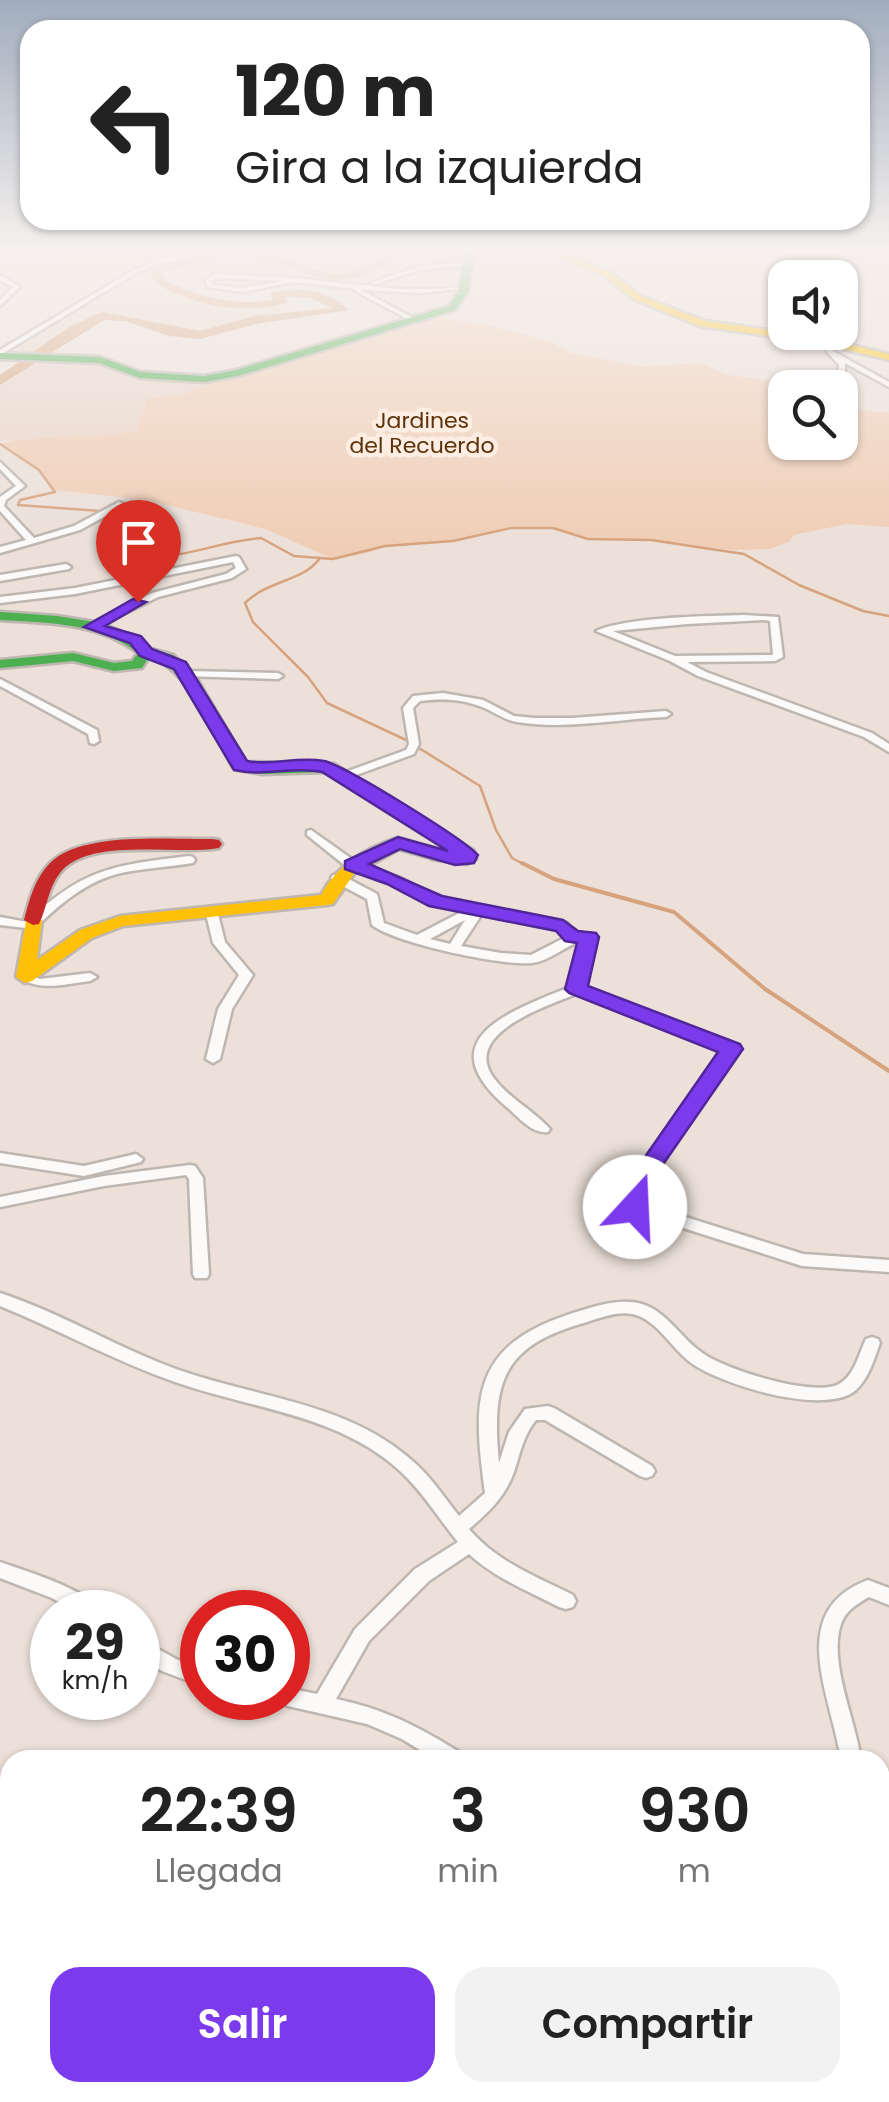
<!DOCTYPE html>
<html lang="es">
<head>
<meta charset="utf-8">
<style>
	:root { --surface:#fff; --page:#f2f2f2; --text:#222; --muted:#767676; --accent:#7c3aed }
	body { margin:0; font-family:Poppins,sans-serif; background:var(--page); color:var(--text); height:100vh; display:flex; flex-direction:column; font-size:38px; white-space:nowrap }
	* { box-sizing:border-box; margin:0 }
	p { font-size:32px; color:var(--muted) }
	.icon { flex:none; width:55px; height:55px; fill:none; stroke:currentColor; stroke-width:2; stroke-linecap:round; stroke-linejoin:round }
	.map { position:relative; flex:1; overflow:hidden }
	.drawer { position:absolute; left:0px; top:1750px; width:890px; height:352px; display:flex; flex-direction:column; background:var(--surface); border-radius:30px 30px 0 0; box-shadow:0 2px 8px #0004 }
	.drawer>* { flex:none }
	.hud { position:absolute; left:20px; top:20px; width:850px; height:210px; border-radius:30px; box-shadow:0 2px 8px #0004; background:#fff; color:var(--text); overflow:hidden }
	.fabs { position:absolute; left:768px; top:260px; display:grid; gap:20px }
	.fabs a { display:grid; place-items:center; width:90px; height:90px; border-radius:20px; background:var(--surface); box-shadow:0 2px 8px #0004; font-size:50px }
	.speed { position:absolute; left:30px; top:1590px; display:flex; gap:20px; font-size:50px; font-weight:700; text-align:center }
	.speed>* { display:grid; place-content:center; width:130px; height:130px; border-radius:50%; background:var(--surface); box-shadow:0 2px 8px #0004; line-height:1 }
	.speed small { font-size:25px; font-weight:400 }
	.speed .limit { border:15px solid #d22; background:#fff; color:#111 }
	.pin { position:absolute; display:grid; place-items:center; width:85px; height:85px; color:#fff; margin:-102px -42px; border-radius:50% 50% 50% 0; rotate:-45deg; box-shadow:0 0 10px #0007 }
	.pin .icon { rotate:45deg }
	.me { position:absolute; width:110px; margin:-55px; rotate:20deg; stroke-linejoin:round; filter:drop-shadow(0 0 8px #0008) }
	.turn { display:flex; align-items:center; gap:35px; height:210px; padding:0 50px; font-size:45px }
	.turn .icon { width:130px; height:130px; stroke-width:2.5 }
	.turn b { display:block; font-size:70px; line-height:85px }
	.eta { display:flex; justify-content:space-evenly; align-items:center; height:170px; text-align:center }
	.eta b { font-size:60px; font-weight:600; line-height:70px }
	.primary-button { display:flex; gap:20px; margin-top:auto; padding:20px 50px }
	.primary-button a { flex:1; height:115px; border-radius:30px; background:var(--accent); color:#fff; font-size:40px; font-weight:600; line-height:115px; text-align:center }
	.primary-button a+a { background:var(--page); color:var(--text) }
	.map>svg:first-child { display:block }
	.built { fill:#ead6c9 }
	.green { fill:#f0ceb6 }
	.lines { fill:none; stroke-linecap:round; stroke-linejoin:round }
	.stream-far1 { stroke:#d6a37e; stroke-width:2.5 }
	.stream { stroke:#d6a37e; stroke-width:4 }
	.river { fill:#d6a37e; fill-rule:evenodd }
	.street-casing { stroke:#beb6b0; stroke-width:5 }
	.fast-casing { stroke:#beb6b0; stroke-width:5 }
	.slow-casing { stroke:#beb6b0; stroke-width:5 }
	.jam-casing { stroke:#beb6b0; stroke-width:5 }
	.street { fill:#fcfaf9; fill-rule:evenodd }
	.fast { fill:#4caf50; fill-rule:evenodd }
	.slow { fill:#ffc107; fill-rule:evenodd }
	.jam { fill:#c62828; fill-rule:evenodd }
	.route { fill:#7c3aed; stroke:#51269a; stroke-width:2.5 }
	.labels { text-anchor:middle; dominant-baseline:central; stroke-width:9; stroke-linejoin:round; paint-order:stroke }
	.far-park-label { font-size:22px; fill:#5d3109; stroke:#feede2 }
</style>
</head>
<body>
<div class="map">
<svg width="889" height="2102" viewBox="0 0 889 2102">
	<rect width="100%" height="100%" fill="#ece0d9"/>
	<g class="built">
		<polygon points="0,248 243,248 157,262 134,272 0,252"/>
		<polygon points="657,248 754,248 766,260 685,266"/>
		<polygon points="113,285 165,286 200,299 274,304 297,314 200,335 169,332 118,317 94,319 38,355 100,360 132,372 204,379 207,386 186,394 147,399 136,432 0,441 0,381 34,356 4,353"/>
	</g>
	<polygon class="green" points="426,316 483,324 551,342 571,353 644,367 700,363 728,375 775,381 787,387 824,381 831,387 785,388 785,442 840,442 840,395 860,410 889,413 889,527 846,524 794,535 789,542 770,549 732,550 651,540 588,539 553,528 511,528 453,541 385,546 368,553 333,559 268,530 242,523 145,500 55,490 40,469 0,444 15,440 136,432 147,399 186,394 206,386 204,379"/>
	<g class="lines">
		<g class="stream-far1">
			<polyline points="0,444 39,470 55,492 20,500 18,505 100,511"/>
			<path d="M109,513L113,516L99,538C164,575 195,544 261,538L294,556L333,559L385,546L453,541L511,528H553L588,539L651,540L744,554L799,585L863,611L889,616"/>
			<path d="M320,558C303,582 270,579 245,603L253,622L308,677L327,703L406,740L480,786L496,830L512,858L527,866"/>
		</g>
		<polyline class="stream" points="522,863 554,879 674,912 765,989 889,1071"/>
		<path class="river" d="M429,248C420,254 410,252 400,256C382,263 372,276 351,279C318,284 293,266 261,259C228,252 193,262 162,273L165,280C199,298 236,306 273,300L270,293C298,287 328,289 349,310L256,324L200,339L169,336L125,321L104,320L0,385V375L71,326L102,312L200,331L255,316L333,308L310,298L285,297L287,303C242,315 197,306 156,284L150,271C182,251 236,244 273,255C296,262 316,274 341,273C362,273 373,262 391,252C402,246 417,248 429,248Z"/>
		<defs>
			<g id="street">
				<polygon points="232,248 246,248 158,264 136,273 0,355 0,350 132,271 157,260"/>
				<polygon points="469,262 471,265 420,270 375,284 370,283 419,266"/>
				<path d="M215,274L285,277L397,289H442L464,286L467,288L420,293L361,290L415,319L413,322L355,291V289L295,282L242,292L208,287L205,280ZM216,278L282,281L242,288L213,285L211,281Z"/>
				<polygon points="0,275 20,287 0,306 0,300 13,287 0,280"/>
				<polygon points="827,350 831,350 889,382 889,387 845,363 845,373 838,375 839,365 827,352"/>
				<polygon points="0,462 25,486 6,500 4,506 34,538 74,526 119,502 133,508 128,525 124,528 120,525 124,509 120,508 80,530 0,553 0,547 26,540 0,511 0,497 16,486 0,469"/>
				<polygon points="236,556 239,557 246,569 232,578 158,597 91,630 88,629 88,625 152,593 226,574 236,568 233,562 75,594 0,603 0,597 75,588"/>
				<polygon points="66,564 71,567 69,569 0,581 0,575"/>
				<path d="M744,615L778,617L783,657L775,661L687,662L706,672L872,733L889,744V752L864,737L698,676L670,661L596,631C626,617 708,616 744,615ZM764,620L770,621L773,655L675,656L613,631L687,624Z"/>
				<polygon points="187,671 278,673 283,676 278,679 183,676 182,674"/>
				<polygon points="0,679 97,730 99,741 94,744 90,743 88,734 0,686"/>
				<path d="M443,693L483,700L514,716L534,718H572L666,711L671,714L666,717C617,719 566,730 517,722C504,720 495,712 482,707C463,699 441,698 420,701L413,708L419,744L414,754L348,778H340V774L406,750L409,744L403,708L413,696Z"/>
				<path d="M311,830L356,862L398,877L440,898L563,922L567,923L576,934H593L595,937L583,987L736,1046L738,1049L642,1188L638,1197L641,1203L803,1254L889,1260V1272L802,1266L630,1211L622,1197L627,1187L723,1051L576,994C545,1007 456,1035 497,1082C512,1100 535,1112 550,1129L548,1132C533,1134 520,1119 509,1109C426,1040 508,1012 570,987L582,941C564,946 550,961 532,963C501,966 395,943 372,925L367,899L333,881L331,878L333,875H341L377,894L384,923L417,935L465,910L432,904L390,883L348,868L307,835V831ZM482,914L559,929L566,937L531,955L501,953L461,946ZM465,920L450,944L430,939Z"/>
				<path d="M189,856L193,857L195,860L193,863C169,867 145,868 121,873C86,881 60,904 34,929L0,925V917L27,922C83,868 115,865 189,856Z"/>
				<polygon points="212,910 218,914 225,942 253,975 232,1009 220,1059 213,1063 206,1059 218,1009 239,975 213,943 206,914"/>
				<path d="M25,973L40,979L90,973L97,977L90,981C65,984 40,992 18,977Z"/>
				<polygon points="0,1153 84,1166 136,1154 143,1159 141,1162 84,1176 0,1163"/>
				<polygon points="190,1165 195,1166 203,1178 209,1274 207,1278 195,1278 193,1274 189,1179 186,1175 104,1186 0,1207 0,1197 104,1176"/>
				<path d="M0,1293C58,1312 111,1344 168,1366C248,1397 342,1400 409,1458C429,1474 443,1496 459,1516L485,1493C473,1403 469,1348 567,1315C590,1308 618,1297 642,1304C667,1312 680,1337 701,1352C722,1369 815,1398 839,1384C855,1375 859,1353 866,1339L872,1337L878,1339L880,1343C874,1359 869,1378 856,1390C825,1417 719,1384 690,1362C672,1348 660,1325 639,1316C623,1309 602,1317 587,1322C503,1345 491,1381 499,1463L509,1432L525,1409L548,1406L554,1408L652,1466L655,1471L652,1476L646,1478L640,1476L545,1420H536C523,1436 520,1454 514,1472C505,1497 489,1512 469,1529C497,1562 535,1576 573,1595L576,1601L573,1607L566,1609L559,1607C528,1591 495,1578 469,1554L429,1581L369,1641L336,1699C385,1709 419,1727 461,1753L464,1760H436L402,1739L367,1724L288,1706L281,1703L278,1698H288V1688L317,1694L355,1629L415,1569L458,1542C439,1519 423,1492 400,1471C338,1414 251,1409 175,1382C115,1361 59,1330 0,1306Z"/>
				<path d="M0,1562C25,1571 90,1590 101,1612H76L52,1598L0,1578Z"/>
				<path d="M868,1580L889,1588V1605L869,1597C857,1604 846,1610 841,1624C828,1662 856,1721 861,1760H841C832,1697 784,1611 868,1580Z"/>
				<polygon points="138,1638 176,1659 202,1668 202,1686 162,1671 138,1657"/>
				<polygon points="880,1981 889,1985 889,2012 880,2008"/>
				<polygon points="880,2025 889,2031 889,2077 880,2072"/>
			</g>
			<g id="fast">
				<polygon points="466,248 474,248 468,292 455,310 238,376 204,382 140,378 99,363 0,359 0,353 100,357 141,372 204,376 236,370 449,306 458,292"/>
				<path d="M0,612L57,616L101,623L136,638L151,649L173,655L194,674L246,762L334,764L474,851L476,859L467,864L432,859L429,855L432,851L451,852L325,772L262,774L234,769C213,735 191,669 149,657L142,668L114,671L73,661L0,668V660L73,653L114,663L132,661L138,653C98,622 48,623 0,620Z"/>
			</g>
			<g id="slow">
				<polygon points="537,248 549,248 610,272 641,296 705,321 818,337 889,354 889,360 818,343 700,326 635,300 604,276"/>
				<path d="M398,838L444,851L447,855L438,860L399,849L354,874L333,904L327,905L123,926L92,938L32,981L25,983L16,977L27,916L33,915L42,920L37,960L80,930L120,916L321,895C337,865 366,848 398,838Z"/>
			</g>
			<path id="jam" d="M213,839L219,840L222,844L219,848C177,856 89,836 60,873C48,888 47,908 39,924L33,925L24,920C29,900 35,878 50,863C82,831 171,840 213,839Z"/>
		</defs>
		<use href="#street" class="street-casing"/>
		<use href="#fast" class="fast-casing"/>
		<use href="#slow" class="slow-casing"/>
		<use href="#jam" class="jam-casing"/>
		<use href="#street" class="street"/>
		<use href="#fast" class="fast"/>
		<use href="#slow" class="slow"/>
		<use href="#jam" class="jam"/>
	</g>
	<linearGradient id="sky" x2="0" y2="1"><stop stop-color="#a1adbe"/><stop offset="0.46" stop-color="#f6f1ee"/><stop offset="1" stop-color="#f6f1ee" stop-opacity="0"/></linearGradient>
	<rect width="889" height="542" fill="url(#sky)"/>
	<path class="route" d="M133,599L146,602L105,626L141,636L152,649L186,662L247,761C273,766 297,756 324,761C346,766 462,838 478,855L474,863L455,865L400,849L369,864L442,896L563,920L578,931L596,933L599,937L588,986L740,1044L743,1049L646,1189L642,1197L648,1207L644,1213H626L617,1197L718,1052L569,993L565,989L577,943L565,941L556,931L429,906L387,884L345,869V861L398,837L448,851L322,772C292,766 264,777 234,770L174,669L140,656L130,643L84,627Z"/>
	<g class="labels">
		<g class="far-park-label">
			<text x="422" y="420">Jardines<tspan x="422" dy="25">del Recuerdo</tspan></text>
		</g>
	</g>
</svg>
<div class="fabs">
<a><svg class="icon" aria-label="sound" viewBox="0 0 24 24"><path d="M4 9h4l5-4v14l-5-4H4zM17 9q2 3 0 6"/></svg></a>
<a><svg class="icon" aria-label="search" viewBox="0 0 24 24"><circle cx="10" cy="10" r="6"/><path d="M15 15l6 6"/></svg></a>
</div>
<div class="speed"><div>29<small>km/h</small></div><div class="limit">30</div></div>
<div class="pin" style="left:138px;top:602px;background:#d93025"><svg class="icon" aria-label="arrive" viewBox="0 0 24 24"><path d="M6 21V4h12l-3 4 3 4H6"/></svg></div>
<svg class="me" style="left:635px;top:1207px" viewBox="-20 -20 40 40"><circle r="19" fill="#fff"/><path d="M0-13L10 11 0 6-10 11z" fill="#7c3aed"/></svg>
<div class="hud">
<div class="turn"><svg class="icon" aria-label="left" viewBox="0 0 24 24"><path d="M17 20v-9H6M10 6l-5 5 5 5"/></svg><div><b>120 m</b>Gira a la izquierda</div></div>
</div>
<section class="drawer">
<div class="eta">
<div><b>22:39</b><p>Llegada</p></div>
<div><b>3</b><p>min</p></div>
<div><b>930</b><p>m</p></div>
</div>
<div class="primary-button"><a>Salir</a><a>Compartir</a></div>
</section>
</div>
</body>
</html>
